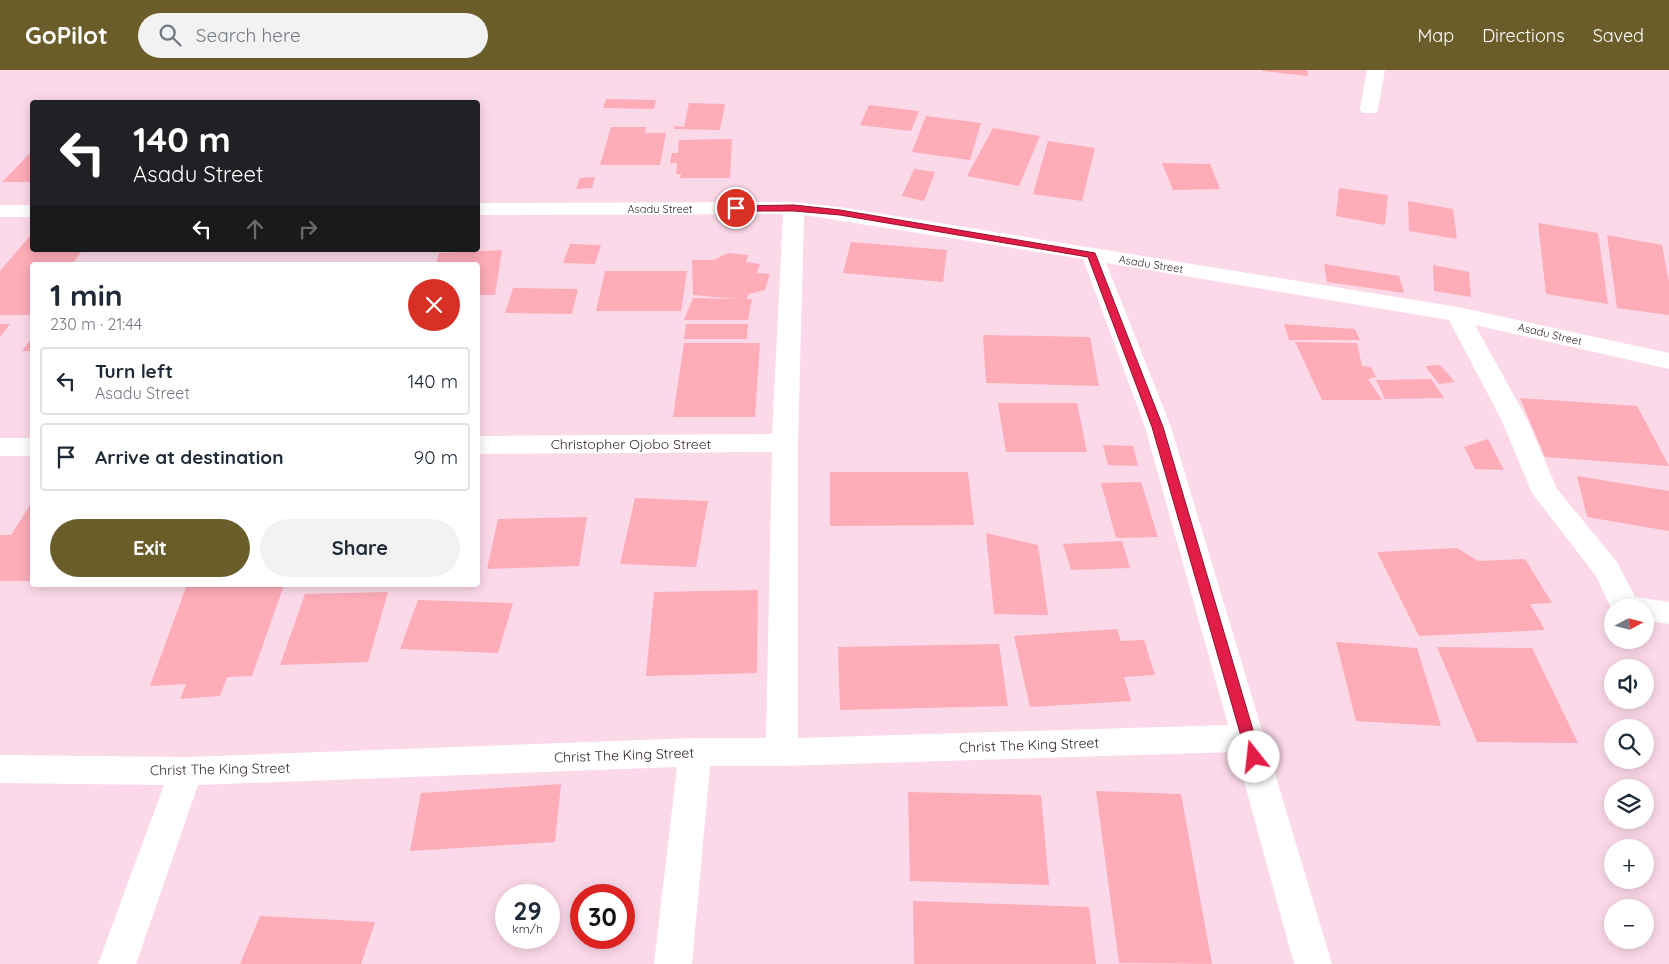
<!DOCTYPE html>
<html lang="en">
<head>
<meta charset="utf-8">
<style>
	:root { --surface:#fff; --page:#f2f2f3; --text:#1f2937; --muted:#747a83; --line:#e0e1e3; --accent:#6a5d2a }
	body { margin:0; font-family:Quicksand,sans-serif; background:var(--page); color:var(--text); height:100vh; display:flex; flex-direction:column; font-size:19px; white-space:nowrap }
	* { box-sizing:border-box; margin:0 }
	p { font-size:16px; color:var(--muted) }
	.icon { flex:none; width:28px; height:28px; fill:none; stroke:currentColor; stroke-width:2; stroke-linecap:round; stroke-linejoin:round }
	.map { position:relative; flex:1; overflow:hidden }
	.panel { position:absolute; left:30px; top:192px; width:450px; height:325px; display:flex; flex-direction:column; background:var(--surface); border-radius:5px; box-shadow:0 2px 12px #0003 }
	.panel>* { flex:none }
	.top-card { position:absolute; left:30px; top:30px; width:450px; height:152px; border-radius:5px; box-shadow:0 2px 12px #0003; background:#202124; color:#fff; overflow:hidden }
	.needle { width:32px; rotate:83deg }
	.buttons { position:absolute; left:1604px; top:529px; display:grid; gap:10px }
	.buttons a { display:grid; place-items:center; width:50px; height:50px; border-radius:50%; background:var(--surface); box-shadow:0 2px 12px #0003; font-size:25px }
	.speed { position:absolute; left:495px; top:814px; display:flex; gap:10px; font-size:25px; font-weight:700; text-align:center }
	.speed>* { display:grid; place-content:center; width:65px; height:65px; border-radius:50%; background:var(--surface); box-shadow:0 2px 12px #0003; line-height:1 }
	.speed small { font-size:12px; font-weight:400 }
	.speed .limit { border:8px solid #d22; background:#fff; color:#111 }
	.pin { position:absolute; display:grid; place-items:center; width:42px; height:42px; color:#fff; margin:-21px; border:2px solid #fff; border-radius:50%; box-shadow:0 1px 5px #0007 }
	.me { position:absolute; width:55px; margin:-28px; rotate:344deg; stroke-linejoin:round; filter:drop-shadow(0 0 4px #0008) }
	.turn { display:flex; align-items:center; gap:18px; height:105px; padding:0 20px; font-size:22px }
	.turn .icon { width:65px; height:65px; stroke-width:2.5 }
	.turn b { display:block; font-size:35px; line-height:42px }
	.lanes { display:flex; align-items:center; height:48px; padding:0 20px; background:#0003; justify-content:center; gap:25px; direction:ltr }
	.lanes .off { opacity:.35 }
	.round { display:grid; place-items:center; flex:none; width:52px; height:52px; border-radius:26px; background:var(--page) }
	.overview { display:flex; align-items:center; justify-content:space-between; height:85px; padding:0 20px }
	h1 { font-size:30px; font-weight:700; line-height:38px }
	.cta { display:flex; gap:10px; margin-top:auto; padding:10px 20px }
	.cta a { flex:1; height:58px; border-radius:30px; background:var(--accent); color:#fff; font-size:20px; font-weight:700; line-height:58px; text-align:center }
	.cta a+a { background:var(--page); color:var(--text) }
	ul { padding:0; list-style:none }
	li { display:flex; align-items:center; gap:15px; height:68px; margin:0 10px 8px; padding:0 10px; border:2px solid var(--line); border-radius:5px }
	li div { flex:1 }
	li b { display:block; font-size:19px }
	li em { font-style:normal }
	header { display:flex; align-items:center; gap:30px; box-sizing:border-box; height:70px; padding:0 25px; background:var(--accent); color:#fff }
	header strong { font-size:24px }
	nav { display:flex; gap:28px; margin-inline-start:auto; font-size:18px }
	.search { width:350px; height:45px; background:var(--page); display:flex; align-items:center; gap:12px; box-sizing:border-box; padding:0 18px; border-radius:28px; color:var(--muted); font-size:19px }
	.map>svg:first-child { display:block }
	.building { fill:#fdacb8 }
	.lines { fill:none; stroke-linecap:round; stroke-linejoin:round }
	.minor { fill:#fff; fill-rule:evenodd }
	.route { fill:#e11d48; stroke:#92132f }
	.labels { text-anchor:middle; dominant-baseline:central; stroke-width:4; stroke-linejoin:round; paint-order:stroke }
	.far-street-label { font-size:11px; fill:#34272d; stroke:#fff }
	.street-label { font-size:14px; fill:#34272d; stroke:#fff }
</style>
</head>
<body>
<header>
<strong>GoPilot</strong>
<div class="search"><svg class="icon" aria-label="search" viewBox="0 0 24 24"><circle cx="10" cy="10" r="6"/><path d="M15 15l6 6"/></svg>Search here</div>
<nav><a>Map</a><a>Directions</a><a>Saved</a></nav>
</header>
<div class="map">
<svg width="1669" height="894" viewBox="0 0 1669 894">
	<rect width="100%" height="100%" fill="#fcd9e9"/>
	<g class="building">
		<polygon points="1262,0 1307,0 1308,6 1262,1"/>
		<polygon points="606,29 656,30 654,39 603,38"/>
		<polygon points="689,33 725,34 720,60 674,59 674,56 684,57"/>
		<polygon points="869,35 919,41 911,61 860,55"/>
		<polygon points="926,46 981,53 970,90 912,82"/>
		<polygon points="611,57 646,57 645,63 666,63 660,95 600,95"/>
		<polygon points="993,58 1040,66 1019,116 967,106"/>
		<polygon points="732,69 730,108 680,108 681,104 676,104 677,93 670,93 672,83 678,83 679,70"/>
		<polygon points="1048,71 1095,78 1082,131 1033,124"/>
		<polygon points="32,81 32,112 2,112"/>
		<polygon points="1162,93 1210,94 1220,119 1173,120"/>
		<polygon points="914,99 935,102 924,131 902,126"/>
		<polygon points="595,107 592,118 576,119 580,108"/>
		<polygon points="1339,118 1388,125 1385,155 1336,146"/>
		<polygon points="1408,131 1453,139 1457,169 1409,161"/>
		<polygon points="1538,153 1598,163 1608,234 1546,224"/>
		<polygon points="1607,165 1662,175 1669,212 1669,245 1617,238"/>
		<polygon points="30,166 32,166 32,180 83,180 71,195 32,195 32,245 0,245 0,201"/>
		<polygon points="851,172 947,180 943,212 843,203"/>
		<polygon points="570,174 601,175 595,194 563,193"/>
		<polygon points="502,180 495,225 478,225 478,195 436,195 439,183"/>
		<polygon points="728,183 748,185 746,192 760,194 757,203 770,204 765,220 749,224 746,229 752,229 748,250 684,250 693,228 738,229 693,225 692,190 714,190"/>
		<polygon points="1324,194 1399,206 1404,223 1327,212"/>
		<polygon points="1433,195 1469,202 1471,227 1434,221"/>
		<polygon points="605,201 687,201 681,241 596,241"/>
		<polygon points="513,218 578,219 572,244 505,243"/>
		<polygon points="0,254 10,254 0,267"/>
		<polygon points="686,254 748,254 747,269 684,269"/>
		<polygon points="1284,254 1355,259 1360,270 1289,270"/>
		<polygon points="983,265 1090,267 1099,316 986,313"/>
		<polygon points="32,268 32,281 22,281"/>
		<polygon points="1295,272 1357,273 1362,296 1371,297 1376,307 1368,309 1382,330 1322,330"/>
		<polygon points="684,273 760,273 755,347 673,347"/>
		<polygon points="1440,295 1455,312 1439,314 1425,296"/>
		<polygon points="1431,309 1444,328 1385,329 1376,310"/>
		<polygon points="1520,328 1637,336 1669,396 1545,387"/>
		<polygon points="998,333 1077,333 1087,382 1006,382"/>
		<polygon points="1488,369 1504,400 1475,399 1464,377"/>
		<polygon points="1103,375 1133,376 1138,396 1108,395"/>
		<polygon points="830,402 968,402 974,455 830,456"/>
		<polygon points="1577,406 1669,421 1669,461 1587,447"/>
		<polygon points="1141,412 1158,467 1116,468 1101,413"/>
		<polygon points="635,428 708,431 696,497 620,494"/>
		<polygon points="32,432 32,511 0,511 0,465 11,465"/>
		<polygon points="587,447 579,496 487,499 498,449"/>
		<polygon points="986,463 1038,475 1048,545 994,544"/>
		<polygon points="1122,471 1130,498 1071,500 1063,474"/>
		<polygon points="1457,478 1478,491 1525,489 1552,533 1530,534 1545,560 1419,566 1377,482"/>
		<polygon points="236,515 284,515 252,606 227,607 220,626 180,629 186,614 150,616 186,517"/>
		<polygon points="758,520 757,603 646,606 654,522"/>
		<polygon points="388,522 368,592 280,595 305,524"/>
		<polygon points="418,530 513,533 498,583 400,579"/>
		<polygon points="1117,559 1121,571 1144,570 1155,605 1124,607 1131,631 1030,637 1014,566"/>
		<polygon points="1336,572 1417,578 1441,656 1356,651"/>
		<polygon points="999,574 1008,636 840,640 838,577"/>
		<polygon points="1437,577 1532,578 1578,673 1477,672"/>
		<polygon points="561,714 555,772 410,781 421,723"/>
		<polygon points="1096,721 1181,724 1212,894 1119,893"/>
		<polygon points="908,722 1041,725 1049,815 910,811"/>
		<polygon points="913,831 1089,837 1096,894 914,894"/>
		<polygon points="260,846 375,852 361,894 240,894"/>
	</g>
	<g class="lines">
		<g class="minor">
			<polygon points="1367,0 1385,0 1378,39 1376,43 1362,43 1360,39"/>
			<path d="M794,132L840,137L1458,237L1669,283V299L1475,255L1528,351L1557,419L1617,492L1635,527L1669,532V554L1645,550V538H1612V540L1596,506L1532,423L1502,351L1449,250L1106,193L1171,357L1332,894H1294L1236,682L782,696H710L692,894H654L677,697L198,715L136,894H98L164,715L0,713V685L186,687L695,668H766L772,382L478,384V366L772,364L783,144L478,145V133ZM804,145L1083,189L1145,357L1228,655L798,668V373Z"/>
			<rect x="0" y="135" width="32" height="12"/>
			<rect x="0" y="368" width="32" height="18"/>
		</g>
	</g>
	<polygon class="route" points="794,135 840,140 1095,183 1163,357 1261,687 1259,691 1249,691 1247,687 1152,357 1088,187 840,145 794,141 736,141 731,138 736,136"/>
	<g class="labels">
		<g class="far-street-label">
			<text x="660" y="139">Asadu Street</text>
			<text transform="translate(1151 194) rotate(9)">Asadu Street</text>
			<text transform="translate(1550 264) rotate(13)">Asadu Street</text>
		</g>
		<g class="street-label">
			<text x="631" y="374">Christopher Ojobo Street</text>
			<text transform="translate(1029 675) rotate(-2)">Christ The King Street</text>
			<text transform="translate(624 685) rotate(-2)">Christ The King Street</text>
			<text transform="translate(220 699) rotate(-1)">Christ The King Street</text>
		</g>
	</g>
</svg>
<div class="buttons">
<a><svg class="needle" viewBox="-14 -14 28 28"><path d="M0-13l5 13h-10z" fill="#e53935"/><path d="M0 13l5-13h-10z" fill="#747a83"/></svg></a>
<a><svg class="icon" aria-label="sound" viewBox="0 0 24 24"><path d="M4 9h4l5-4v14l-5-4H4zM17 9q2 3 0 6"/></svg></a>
<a><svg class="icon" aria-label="search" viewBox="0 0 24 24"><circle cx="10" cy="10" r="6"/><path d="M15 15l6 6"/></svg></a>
<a><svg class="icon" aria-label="layers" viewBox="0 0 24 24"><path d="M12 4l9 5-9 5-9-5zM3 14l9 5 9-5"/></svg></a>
<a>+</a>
<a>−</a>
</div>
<div class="speed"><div>29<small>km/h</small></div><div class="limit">30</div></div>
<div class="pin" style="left:736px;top:138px;background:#d93025"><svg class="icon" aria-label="arrive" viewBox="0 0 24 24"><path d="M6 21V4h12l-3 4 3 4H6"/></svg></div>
<svg class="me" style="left:1254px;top:687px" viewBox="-20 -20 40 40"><circle r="19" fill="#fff"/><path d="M0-13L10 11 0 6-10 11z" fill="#e11d48"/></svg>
<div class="top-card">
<div class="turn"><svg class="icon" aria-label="left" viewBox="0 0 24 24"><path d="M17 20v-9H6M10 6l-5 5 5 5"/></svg><div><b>140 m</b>Asadu Street</div></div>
<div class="lanes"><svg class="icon" aria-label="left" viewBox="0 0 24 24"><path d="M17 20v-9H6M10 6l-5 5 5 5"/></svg><svg class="icon off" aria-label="ahead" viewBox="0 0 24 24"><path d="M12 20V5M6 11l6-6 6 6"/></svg><svg class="icon off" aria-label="right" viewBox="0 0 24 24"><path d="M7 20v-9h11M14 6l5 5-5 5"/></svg></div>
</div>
<section class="panel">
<div class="overview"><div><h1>1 min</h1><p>230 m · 21:44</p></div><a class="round" style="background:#d93025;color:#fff"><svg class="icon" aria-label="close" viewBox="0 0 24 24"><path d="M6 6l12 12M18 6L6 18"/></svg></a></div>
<ul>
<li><svg class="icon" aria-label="left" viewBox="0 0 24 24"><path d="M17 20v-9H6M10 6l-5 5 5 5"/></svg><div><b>Turn left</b><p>Asadu Street</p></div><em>140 m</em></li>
<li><svg class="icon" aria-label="arrive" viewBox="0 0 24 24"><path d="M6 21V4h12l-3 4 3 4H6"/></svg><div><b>Arrive at destination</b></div><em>90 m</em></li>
</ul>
<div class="cta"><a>Exit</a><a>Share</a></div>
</section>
</div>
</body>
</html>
